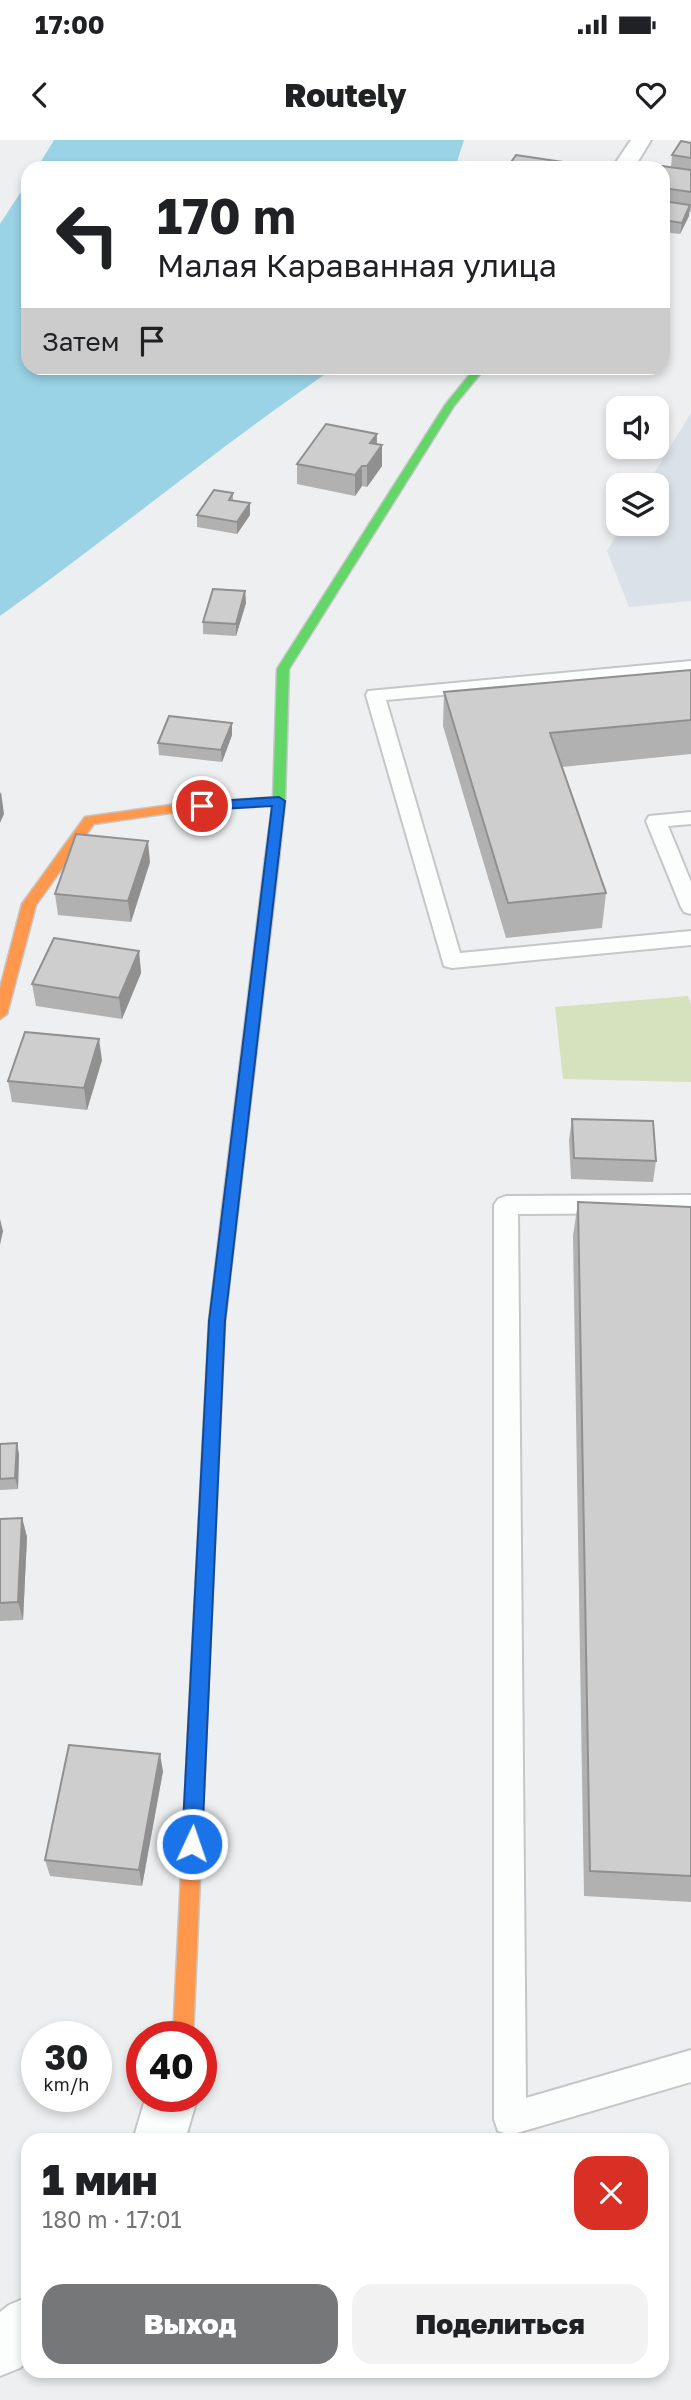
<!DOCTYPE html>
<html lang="ru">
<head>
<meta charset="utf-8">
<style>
	:root { --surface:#fff; --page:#f2f2f2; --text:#202124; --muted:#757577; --accent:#757779 }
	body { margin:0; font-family:"Golos Text",sans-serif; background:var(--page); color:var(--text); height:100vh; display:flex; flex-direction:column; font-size:26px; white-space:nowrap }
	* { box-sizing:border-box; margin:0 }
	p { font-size:23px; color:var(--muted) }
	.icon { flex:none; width:38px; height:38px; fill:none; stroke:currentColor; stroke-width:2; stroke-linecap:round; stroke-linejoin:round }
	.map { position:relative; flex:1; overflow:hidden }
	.side { position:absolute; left:21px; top:1993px; width:648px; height:245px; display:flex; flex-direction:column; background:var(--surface); border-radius:21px; box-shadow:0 4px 10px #0003 }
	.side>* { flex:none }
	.guide { position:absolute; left:21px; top:21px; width:649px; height:214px; border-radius:21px; box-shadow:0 4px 10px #0003; background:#fff; color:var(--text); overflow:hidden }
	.controls { position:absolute; left:606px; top:256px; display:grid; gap:14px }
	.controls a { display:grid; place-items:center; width:63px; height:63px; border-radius:14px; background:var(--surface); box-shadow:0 4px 10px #0003; font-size:35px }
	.speed { position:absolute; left:21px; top:1881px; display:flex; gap:14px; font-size:35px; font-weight:700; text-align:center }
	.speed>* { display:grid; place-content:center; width:91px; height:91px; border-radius:50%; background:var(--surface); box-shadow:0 4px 10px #0003; line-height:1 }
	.speed small { font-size:18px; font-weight:400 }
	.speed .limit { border:10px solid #d22; background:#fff; color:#111 }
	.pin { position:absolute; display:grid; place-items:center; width:60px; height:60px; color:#fff; margin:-30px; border:4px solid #fff; border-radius:50%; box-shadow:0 2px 7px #0007 }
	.me { position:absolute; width:77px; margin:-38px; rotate:3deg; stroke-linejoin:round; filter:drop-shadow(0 0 5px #0008) }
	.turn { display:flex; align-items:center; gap:24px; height:147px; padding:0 21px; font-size:32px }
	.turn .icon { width:91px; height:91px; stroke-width:2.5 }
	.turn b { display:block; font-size:49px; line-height:60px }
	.then { display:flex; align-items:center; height:66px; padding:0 21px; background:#0003; gap:14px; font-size:26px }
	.round { display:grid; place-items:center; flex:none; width:74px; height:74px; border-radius:21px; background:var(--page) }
	.summary { display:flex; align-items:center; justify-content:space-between; height:119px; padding:0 21px }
	h1 { font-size:42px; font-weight:800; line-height:52px }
	.button { display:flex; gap:14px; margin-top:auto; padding:14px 21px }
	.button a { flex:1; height:80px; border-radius:21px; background:var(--accent); color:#fff; font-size:28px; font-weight:800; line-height:80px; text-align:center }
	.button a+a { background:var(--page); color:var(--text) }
	.status { display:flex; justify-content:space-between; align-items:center; height:49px; padding:0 35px; background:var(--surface); direction:ltr }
	.status svg { height:19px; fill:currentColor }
	header { display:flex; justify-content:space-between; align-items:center; height:91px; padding:0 21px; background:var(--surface); font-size:32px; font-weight:800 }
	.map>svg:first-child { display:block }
	.built { fill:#dbe1e8 }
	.green { fill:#d6e1be }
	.water { fill:#9ad3e6 }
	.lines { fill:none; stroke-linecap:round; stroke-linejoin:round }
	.lane-casing { stroke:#c5c6c8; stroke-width:4 }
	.street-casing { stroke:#c5c6c8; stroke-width:4 }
	.fast-casing { stroke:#c5c6c8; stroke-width:3 }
	.slow-casing { stroke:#c5c6c8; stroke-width:3 }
	.lane { fill:#fcfdfd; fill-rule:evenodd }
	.street { fill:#fcfdfd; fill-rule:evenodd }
	.fast { fill:#63d668; fill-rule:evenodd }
	.slow { fill:#ff974d; fill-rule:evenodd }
	.wall { fill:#b1b1b1 }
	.shaded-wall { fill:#909090 }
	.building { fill:#cecece; stroke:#909090; stroke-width:2 }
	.route { fill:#1a73e8; stroke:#114b97; stroke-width:2 }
</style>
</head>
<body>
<div class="status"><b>17:00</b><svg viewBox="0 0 49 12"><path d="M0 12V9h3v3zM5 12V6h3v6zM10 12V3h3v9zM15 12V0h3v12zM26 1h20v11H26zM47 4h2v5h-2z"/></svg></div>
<header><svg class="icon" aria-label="back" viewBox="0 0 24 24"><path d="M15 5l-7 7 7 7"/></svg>Routely<svg class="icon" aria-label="heart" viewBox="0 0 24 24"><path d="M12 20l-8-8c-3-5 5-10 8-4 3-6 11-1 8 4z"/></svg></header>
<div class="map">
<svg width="691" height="2260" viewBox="0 0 691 2260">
	<rect width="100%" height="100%" fill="#edeff1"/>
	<polygon class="built" points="691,273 691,461 629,467 607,411 624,383 656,383 656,345 647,345"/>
	<polygon class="green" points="688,856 691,864 691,942 563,939 555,867"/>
	<g class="water">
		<polygon points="54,0 464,0 455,28 37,28"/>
		<path d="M28,41V228H334C220,306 113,395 0,476V84Z"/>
	</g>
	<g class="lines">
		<defs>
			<g id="lane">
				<polygon points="691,521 691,533 386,560 460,813 691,791 691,805 452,828 444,826 366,555 368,551"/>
				<polygon points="691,672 691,684 668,686 691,742 691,774 684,772 681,767 646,681 649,676"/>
				<polygon points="691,1055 691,1073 518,1074 526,1958 691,1910 691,1942 510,1995 498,1991 494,1979 494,1065 498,1059 506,1056"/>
			</g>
			<g id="street">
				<polygon points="631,0 651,0 634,28 612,28"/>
				<polygon points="146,1956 198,1956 185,2000 133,2000"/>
				<polygon points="28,2157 28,2220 20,2228 0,2236 0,2172 9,2165"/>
			</g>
			<g id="fast">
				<polygon points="475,228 485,228 454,266 289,529 285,661 279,719 277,722 267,722 265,719 273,661 277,529 445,265"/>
				<polygon points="230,1064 238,1070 225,1181 209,1533 206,1539 200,1541 194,1539 191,1533 209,1181 222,1070"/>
			</g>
			<g id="slow">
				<polygon points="279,657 285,661 284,664 177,672 94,684 36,765 7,874 0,879 0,848 22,764 85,677 177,664"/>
				<polygon points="272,715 279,719 238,1070 230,1076 222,1070 265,719"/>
				<polygon points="200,1525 206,1527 209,1533 193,1897 173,1897 191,1533 194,1527"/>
			</g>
		</defs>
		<use href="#lane" class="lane-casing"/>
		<use href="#street" class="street-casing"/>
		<use href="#fast" class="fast-casing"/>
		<use href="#slow" class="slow-casing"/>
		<use href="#lane" class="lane"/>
		<use href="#street" class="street"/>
		<use href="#fast" class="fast"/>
		<use href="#slow" class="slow"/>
	</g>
	<g class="wall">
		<polygon points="691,3 691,72 689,71 689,76 680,94 663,92 663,28 671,27 672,15"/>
		<polygon points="377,294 377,304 382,305 382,326 367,347 362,346 355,356 297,344 297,324"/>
		<polygon points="233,353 233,360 250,375 237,394 197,387 197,375"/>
		<polygon points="245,451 246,463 236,496 203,494 203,482"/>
		<polygon points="691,530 691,614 562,627 606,753 602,788 506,798 443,586 444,552"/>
		<polygon points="232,583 232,595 222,622 159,615 158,603"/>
		<polygon points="150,722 131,782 58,775 55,754"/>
		<polygon points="139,811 141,833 122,879 36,866 32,844"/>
		<polygon points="102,920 87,970 12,962 8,941"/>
		<polygon points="572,979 656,1021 653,1042 571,1039 569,1000"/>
		<polygon points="578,1062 691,1067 691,1762 584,1756 573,1096"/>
		<polygon points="0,1304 19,1314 18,1349 0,1350"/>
		<polygon points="22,1378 27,1397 23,1480 0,1481 0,1379"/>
		<polygon points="163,1631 142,1746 50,1736 45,1720"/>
	</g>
	<g class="shaded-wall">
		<polygon points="690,65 689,76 680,94 682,83"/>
		<polygon points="377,294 376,313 382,305 382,326 367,347 367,326 370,303"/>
		<polygon points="362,326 362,346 355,356 355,335"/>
		<polygon points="250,363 250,375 237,394 237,382"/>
		<polygon points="245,451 246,463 236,496 236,484"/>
		<polygon points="232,583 232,595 222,622 221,610"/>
		<polygon points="1,652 4,674 0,683 0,654"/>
		<polygon points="148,701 150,722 131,782 128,761"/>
		<polygon points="139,811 141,833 122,879 119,858"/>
		<polygon points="99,899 102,920 87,970 84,948"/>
		<polygon points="0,1079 3,1091 0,1105"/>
		<polygon points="17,1303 19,1314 18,1349 15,1338"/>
		<polygon points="22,1378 27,1397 23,1480 18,1462"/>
		<polygon points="160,1614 163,1631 142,1746 139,1730"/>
	</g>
	<g class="building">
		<polygon points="681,1 691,3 691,18 672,15"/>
		<polygon points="516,15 590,26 589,28 507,28"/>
		<polygon points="662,26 691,30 691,52 663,48 663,28 661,28"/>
		<polygon points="663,61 690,65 682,83 663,80"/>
		<polygon points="326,284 377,294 370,303 382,305 367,326 362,326 355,335 297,324"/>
		<polygon points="214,350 233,353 229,360 250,363 237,382 197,375"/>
		<polygon points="213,449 245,451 236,484 203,482"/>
		<polygon points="691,530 691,580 550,593 606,753 508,763 444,552"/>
		<polygon points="169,576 232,583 221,610 158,603"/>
		<polygon points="76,694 148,701 128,761 55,754"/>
		<polygon points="54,798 139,811 119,858 32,844"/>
		<polygon points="25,892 99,899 84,948 8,941"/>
		<polygon points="572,979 653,981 656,1021 574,1018"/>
		<polygon points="578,1062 691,1067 691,1736 590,1731"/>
		<polygon points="17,1303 15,1338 0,1339 0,1304"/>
		<polygon points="22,1378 18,1462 0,1463 0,1379"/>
		<polygon points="69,1605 160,1614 139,1730 45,1720"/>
	</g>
	<polygon class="route" points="279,657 285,661 225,1181 202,1704 199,1711 192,1714 185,1711 182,1704 209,1181 272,666 202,670 196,666 202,662"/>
</svg>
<div class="controls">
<a><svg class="icon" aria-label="sound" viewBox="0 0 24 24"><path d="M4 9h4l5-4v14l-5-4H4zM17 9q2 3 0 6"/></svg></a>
<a><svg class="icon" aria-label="layers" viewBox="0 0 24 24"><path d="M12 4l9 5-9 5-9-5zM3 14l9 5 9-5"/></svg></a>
</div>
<div class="speed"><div>30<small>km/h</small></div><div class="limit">40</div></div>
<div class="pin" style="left:202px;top:666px;background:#d93025"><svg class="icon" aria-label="arrive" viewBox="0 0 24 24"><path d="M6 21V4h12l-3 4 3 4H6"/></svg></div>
<svg class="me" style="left:192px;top:1704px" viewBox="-20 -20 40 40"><circle r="17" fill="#1a73e8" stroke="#fff" stroke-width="3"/><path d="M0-11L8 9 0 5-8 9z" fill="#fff"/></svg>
<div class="guide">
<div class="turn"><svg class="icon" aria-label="left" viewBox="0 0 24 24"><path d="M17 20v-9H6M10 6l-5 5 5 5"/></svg><div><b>170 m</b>Малая Караванная улица</div></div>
<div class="then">Затем<svg class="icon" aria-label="arrive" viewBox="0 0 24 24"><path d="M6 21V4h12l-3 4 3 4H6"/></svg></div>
</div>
<section class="side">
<div class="summary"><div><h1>1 мин</h1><p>180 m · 17:01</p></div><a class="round" style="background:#d93025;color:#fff"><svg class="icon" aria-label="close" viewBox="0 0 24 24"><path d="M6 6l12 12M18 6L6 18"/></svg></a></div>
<div class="button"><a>Выход</a><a>Поделиться</a></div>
</section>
</div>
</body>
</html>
